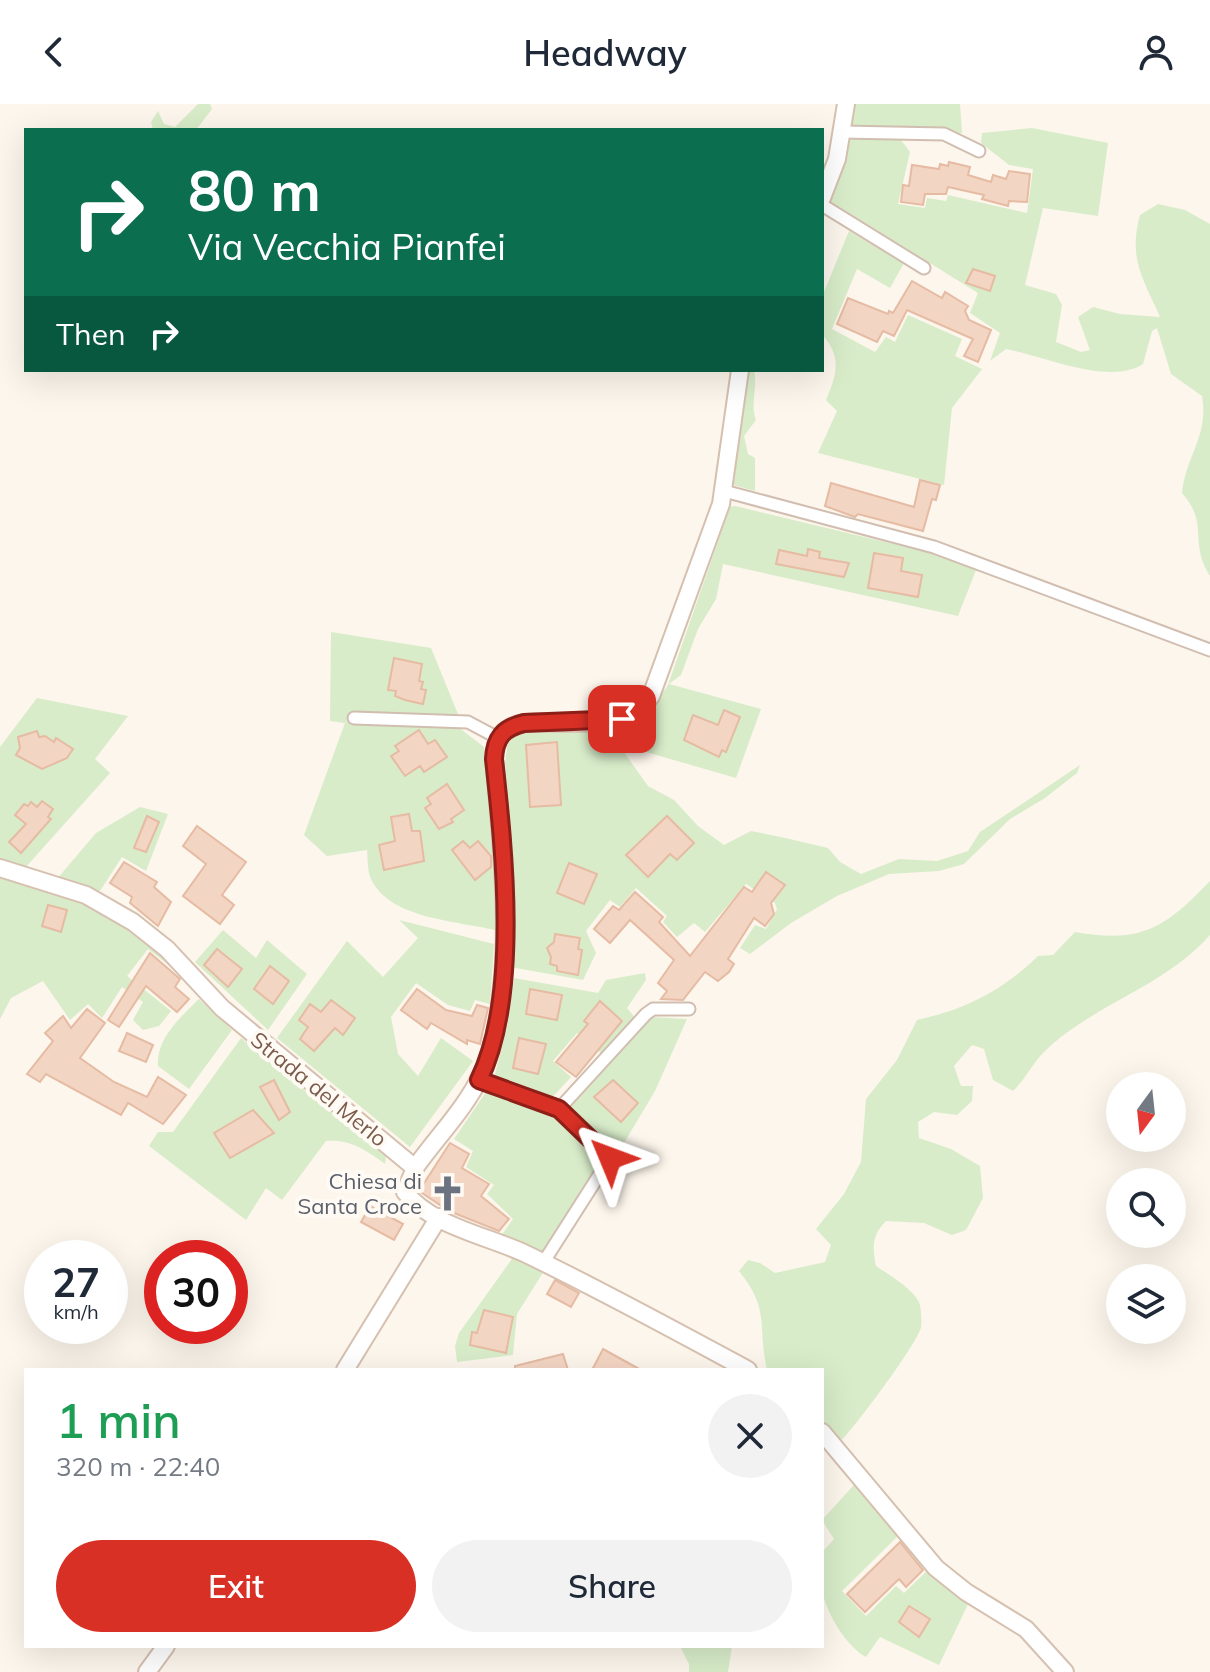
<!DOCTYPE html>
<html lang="en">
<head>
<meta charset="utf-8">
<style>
	:root { --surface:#fff; --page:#f2f2f3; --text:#1f2937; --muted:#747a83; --accent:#d93025 }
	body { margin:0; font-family:Mulish,sans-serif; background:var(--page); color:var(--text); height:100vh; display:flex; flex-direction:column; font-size:30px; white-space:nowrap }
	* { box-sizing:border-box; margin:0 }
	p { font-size:26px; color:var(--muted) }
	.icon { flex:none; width:44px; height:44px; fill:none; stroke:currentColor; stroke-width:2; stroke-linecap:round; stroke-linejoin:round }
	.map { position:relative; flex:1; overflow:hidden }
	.drawer { position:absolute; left:24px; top:1264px; width:800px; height:280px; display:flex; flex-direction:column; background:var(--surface); border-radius:0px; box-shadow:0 8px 32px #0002 }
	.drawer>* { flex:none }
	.banner { position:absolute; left:24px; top:24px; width:800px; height:244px; border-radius:0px; box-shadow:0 8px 32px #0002; background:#0b6e4f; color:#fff; overflow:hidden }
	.needle { width:52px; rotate:195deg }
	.tools { position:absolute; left:1106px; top:968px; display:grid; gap:16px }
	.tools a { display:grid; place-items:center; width:80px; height:80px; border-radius:50%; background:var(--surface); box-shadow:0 8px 32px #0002; font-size:40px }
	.speed { position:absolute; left:24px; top:1136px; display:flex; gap:16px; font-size:40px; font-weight:700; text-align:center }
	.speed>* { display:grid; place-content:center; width:104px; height:104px; border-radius:50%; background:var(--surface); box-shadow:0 8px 32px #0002; line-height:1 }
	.speed small { font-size:20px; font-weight:400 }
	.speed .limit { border:12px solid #d22; background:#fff; color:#111 }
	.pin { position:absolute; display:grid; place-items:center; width:68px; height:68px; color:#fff; margin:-34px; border-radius:16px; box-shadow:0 4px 12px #0006 }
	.me { position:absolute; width:88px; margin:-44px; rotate:314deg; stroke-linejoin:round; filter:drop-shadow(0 0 6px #0008) }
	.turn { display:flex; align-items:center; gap:28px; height:168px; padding:0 32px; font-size:36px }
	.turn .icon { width:104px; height:104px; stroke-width:2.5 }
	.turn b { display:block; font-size:56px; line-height:68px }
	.then { display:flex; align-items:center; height:76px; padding:0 32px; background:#0003; gap:16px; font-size:30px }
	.round { display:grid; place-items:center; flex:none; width:84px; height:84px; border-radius:42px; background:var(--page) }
	.headline { display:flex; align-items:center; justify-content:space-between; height:136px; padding:0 32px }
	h1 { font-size:48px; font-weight:600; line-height:60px; color:#1e9e55 }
	.primary-button { display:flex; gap:16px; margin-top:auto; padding:16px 32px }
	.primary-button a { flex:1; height:92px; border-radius:48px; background:var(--accent); color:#fff; font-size:32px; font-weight:600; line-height:92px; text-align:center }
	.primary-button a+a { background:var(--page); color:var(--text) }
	header { display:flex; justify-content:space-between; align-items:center; height:104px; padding:0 32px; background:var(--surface); font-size:36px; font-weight:600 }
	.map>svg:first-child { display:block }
	.green { fill:#d8ecc9 }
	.building { fill:#f3d5c3; stroke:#e6bba3; stroke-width:2 }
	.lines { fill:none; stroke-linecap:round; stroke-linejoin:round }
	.street-casing { stroke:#d1beb0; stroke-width:15 }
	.secondary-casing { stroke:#d6c0b0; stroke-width:20 }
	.street { stroke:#fff; stroke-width:11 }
	.secondary { stroke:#fff; stroke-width:16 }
	.route-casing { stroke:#8d1f18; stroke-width:20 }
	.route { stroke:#d93025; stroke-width:14 }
	.labels { text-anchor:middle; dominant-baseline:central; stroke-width:8; stroke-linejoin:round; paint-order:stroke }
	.street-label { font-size:22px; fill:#7a5c4d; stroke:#fffaf3 }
	.worship-label { font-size:22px; fill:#5b616d; stroke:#fffaf3; text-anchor:end }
</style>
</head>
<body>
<header><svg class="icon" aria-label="back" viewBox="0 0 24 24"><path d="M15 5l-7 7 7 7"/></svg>Headway<svg class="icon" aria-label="person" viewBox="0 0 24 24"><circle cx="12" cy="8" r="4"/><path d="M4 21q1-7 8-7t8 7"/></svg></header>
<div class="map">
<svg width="1210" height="1568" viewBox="0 0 1210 1568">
	<rect width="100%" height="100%" fill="#fdf6ec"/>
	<g class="green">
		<polygon points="198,0 210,0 212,5 196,26 153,26 151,18 158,7 164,20 175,23"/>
		<polygon points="854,0 960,0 962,29 851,25"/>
		<path d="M1032,24L1108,39L1098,112L1043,104L1025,181L1056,190L1062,201L1056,238L1081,248L1090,246L1078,213L1093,203L1120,210L1160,213C1143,174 1128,155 1140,111L1158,100L1185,106L1210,120V472C1188,437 1210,421 1182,389C1186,351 1209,332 1202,292L1171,270L1157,224L1152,227L1143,260C1110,282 1044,252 1006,245L990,257L1000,229L970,209L978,189L830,97L851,34L901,36L910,48L898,100L925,104L927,94L946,97L948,91L1027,109L1033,65L1009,61L981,39L982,29Z"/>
		<path d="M849,127L904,159L890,184L857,165L832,225L875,248L886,233L895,238L908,211L962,235L955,252L982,265L952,304L944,381L818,349L837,307L826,296C837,270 842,253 822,230V193Z"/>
		<path d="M746,266H754C758,285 750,299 756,316L744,332L748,350L755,354V387L733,381Z"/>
		<polygon points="735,402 931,449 976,466 958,512 723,460 716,495 698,525 681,571 669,580 761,605 736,674 646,648 626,621 648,609 668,581 730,403"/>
		<path d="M331,528L431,544L460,615L350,610L346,618L458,623L484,643L498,788L495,826C457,817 392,815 372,777C367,769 368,755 367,746L327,752L304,731L345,619L330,617Z"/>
		<polygon points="37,594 128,612 95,655 110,669 24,765 0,758 0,643"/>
		<polygon points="606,623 648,682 674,696 698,722 724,741 751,727 781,733 828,744 840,758 861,770 899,755 937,757 968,747 980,728 1080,661 1077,669 1045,694 1010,715 964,760 939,767 889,770 837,792 791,819 750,850 740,844 755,821 766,825 777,805 775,799 746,780 705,828 694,819 677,833 663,818 667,812 636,784 620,803 610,796 586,827 596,849 583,876 510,863 514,783 505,659 508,636 522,627"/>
		<polygon points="140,703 168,710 146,767 122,753 100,787 57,775 96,729"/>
		<polygon points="0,770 68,789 116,814 174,861 170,862 148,845 127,872 171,907 159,922 143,926 133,916 143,898 122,883 102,914 88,900 70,916 43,877 11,894 0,915"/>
		<path d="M1210,777V831C1163,884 1093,900 1044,948C1032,960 1025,976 1013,987L993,976L984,945L972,941L954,962L961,982H973L972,997L957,1011L934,1008L918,1018L919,1034L951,1045L980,1062L983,1094L966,1126L952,1131L924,1119L886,1117C872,1131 872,1143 876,1162C889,1171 911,1183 919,1198C921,1203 922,1218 921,1223C918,1239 853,1326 839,1339L822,1320V1266H767C757,1221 771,1207 739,1167L748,1156L760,1159L775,1169L825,1158L831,1141L816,1125L844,1090L861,1058L866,995L897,956L917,916C966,905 1002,887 1038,852L1053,851L1075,828C1141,840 1165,824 1210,777Z"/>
		<polygon points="399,816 494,840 490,900 475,896 470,907 448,901 416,879 391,913 398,950 418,972 441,934 473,957 410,1043 277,934 347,837 383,873 418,834"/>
		<polygon points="223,826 256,854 267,836 307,870 268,926 195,858"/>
		<polygon points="645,869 646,876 627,904 636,915 603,951 577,929 553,957 571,973 550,996 493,978 507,922 514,874 598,889 606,876"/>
		<path d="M199,895L232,926L189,985L158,962C156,934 181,913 199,895Z"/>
		<polygon points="651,913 687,915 655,987 615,1054 566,1005"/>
		<path d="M241,934L386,1053L385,1060C366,1046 350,1035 326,1037L282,1096L266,1084L246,1116L149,1042L158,1028H173Z"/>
		<polygon points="488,985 557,1010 605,1054 544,1150 501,1132 513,1115 487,1090 494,1081 466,1063 473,1047 454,1035"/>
		<polygon points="514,1152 544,1167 517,1210 513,1251 457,1258 455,1242 459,1229"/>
		<path d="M854,1381L899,1431L842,1487L866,1512L896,1482L904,1489L929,1465L969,1498L939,1561L880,1533L866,1553C839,1538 810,1482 822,1450C824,1445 831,1439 834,1435L822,1416Z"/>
		<polygon points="680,1542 732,1542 728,1568 689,1568 689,1560"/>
	</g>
	<g class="building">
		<polygon points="949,58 970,63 968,71 991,78 993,71 1006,75 1009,67 1030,70 1027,98 1009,97 1008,102 982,95 984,91 948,83 946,90 925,90 923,101 901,98 903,81 909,82 912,61 939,65 940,60 948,62"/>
		<polygon points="973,165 995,172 990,187 966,179"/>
		<polygon points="912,177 942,194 945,188 968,202 965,207 969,216 991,226 978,258 964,252 973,235 907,206 894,232 883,227 877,238 837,220 848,194 888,210 889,207 893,209"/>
		<polygon points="920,376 940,381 936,396 932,395 923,427 858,410 855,413 825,402 831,379 914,403"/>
		<polygon points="808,445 820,448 819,454 849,459 844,473 776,460 779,446 807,452"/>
		<polygon points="874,449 903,454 901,467 922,471 918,493 868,484"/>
		<polygon points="394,554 422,560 419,577 423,578 421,585 426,586 423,600 405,596 395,592 396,587 388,586"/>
		<polygon points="724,606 740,613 726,648 722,646 719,653 684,636 693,611 718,621"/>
		<polygon points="419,626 428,640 435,636 447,653 424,668 420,662 405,672 391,652 399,647 395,642"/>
		<polygon points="37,627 39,633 45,632 54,638 56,634 73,645 67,654 42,665 16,651 20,644 18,633"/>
		<polygon points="557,638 561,701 530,703 526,641"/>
		<polygon points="447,680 464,706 451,715 453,718 439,725 425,704 431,700 427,694"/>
		<polygon points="42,697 53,705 48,713 51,715 21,749 9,738 26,720 15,711 24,700 28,702 31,698 37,703"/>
		<polygon points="409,710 412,727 420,727 424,757 384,766 379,741 395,737 391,713"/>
		<polygon points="147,712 159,718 146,748 134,744"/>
		<polygon points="667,712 694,739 677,756 670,750 648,773 626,751"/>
		<polygon points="197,722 246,758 222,791 234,801 220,820 183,792 206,760 183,742"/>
		<polygon points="463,737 470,744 478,737 491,752 491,763 475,776 452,746"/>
		<polygon points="124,758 157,778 154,783 171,798 158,822 130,799 132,793 110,779"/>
		<polygon points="569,759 597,770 584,800 557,789"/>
		<polygon points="766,768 785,781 771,799 774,810 765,822 754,814 728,855 734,860 729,868 718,877 705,868 683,896 661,895 667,887 658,879 674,856 630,816 610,839 594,825 613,802 619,806 635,788 663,813 659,818 690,852 744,783 752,788"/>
		<polygon points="48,801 67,806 61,828 42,822"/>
		<polygon points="555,830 580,834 578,845 582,846 578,871 557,867 557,862 550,860 551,853 547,844 554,838"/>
		<polygon points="217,845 242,865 228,883 204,861"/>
		<polygon points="150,849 180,875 175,883 189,895 177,908 146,882 119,923 108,916"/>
		<polygon points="270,862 289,877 273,900 254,885"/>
		<polygon points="417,885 446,906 472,912 477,901 488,904 480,940 467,936 467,940 431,919 427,925 401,906"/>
		<polygon points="530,885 562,891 557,916 526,910"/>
		<polygon points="331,896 355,914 343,931 335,924 314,947 300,935 308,923 299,916 310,900 321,908"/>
		<polygon points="600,897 622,917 576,973 556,958 588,920 584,917"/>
		<polygon points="87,905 105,919 80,954 114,978 147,993 158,973 186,991 163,1020 128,999 121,1011 46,970 40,978 27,970 53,937 45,929 63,912 71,924"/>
		<polygon points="127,929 153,941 146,958 119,947"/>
		<polygon points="519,934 546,940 538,970 513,964"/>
		<polygon points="274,976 290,1008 279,1016 260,983"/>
		<polygon points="613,976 638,999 621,1018 594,993"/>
		<polygon points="253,1006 274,1029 230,1054 214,1029"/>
		<polygon points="450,1039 469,1050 462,1064 489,1080 481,1092 509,1115 499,1127 449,1107 419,1087"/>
		<polygon points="370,1102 403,1120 394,1136 361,1118"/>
		<polygon points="555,1176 579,1189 571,1203 547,1190"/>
		<polygon points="484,1206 513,1213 506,1249 470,1241 472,1228 477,1229"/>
		<polygon points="603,1245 641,1266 592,1266"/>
		<polygon points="563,1250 568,1266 515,1266 515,1262"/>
		<polygon points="900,1438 923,1466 906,1483 899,1475 865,1508 847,1490"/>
		<polygon points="909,1502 930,1515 919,1533 899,1518"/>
	</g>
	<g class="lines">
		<defs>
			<g id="street">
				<polyline points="842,28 944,30 979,47"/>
				<polyline points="822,101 924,164"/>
				<polyline points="724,387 934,443 1210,546"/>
				<polyline points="354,614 468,618 498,634"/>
				<polyline points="479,976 559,1005 646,910 653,905 689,905"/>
				<polyline points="543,1159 610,1054 559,1005"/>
			</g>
			<g id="secondary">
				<polyline points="822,94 837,55 846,0"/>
				<path d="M0,764L86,791L133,818L167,845L222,904L415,1064L405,1088C430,1121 487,1132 524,1149C599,1185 674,1226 748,1266"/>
				<path d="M415,1064C436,1034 467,1003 482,969C518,889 503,742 494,655C495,634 503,623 524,619C567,615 622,631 651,592L721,400L740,266"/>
				<polyline points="345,1266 439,1113"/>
				<polyline points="822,1328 936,1464 966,1488 1026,1525 1065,1568"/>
				<polyline points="147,1568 166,1542"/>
			</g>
		</defs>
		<use href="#street" class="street-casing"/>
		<use href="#secondary" class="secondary-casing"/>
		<use href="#street" class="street"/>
		<use href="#secondary" class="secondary"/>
	</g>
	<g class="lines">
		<defs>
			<path id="route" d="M610,1054L559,1005L479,976C520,892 504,746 494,655C495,634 503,624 524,619L622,615"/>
		</defs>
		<use href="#route" class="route-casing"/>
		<use href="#route" class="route"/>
	</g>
	<defs>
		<symbol id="church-bare" viewBox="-9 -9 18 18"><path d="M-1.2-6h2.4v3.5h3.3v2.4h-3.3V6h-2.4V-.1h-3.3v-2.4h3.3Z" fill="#6b7280" stroke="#fffaf3" stroke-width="2.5" paint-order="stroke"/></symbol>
	</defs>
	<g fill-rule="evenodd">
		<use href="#church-bare" x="422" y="1064" width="51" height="51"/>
	</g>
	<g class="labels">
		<g class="street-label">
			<text transform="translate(319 985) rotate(39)">Strada del Merlo</text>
		</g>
		<g class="worship-label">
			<text x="422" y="1077">Chiesa di<tspan x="422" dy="25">Santa Croce</tspan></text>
		</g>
	</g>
</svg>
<div class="tools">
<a><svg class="needle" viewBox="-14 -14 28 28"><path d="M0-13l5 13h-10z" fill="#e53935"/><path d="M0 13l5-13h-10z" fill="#747a83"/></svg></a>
<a><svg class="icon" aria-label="search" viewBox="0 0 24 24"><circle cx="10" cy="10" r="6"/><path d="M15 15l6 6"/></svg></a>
<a><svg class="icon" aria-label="layers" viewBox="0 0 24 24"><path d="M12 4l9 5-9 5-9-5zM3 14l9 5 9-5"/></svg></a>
</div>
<div class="speed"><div>27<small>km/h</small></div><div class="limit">30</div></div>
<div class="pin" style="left:622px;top:615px;background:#d93025"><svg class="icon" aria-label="arrive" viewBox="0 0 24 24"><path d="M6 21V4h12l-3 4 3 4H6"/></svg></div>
<svg class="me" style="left:610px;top:1054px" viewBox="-20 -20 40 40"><path d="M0-17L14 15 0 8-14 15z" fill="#d93025" stroke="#fff" stroke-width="4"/></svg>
<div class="banner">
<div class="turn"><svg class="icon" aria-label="right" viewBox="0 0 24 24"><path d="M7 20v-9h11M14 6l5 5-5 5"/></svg><div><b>80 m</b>Via Vecchia Pianfei</div></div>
<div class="then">Then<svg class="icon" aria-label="right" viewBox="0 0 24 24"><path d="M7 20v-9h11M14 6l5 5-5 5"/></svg></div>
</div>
<section class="drawer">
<div class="headline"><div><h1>1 min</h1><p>320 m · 22:40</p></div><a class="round"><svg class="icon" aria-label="close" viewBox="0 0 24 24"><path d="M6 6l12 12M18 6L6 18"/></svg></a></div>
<div class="primary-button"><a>Exit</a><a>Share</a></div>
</section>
</div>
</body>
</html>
